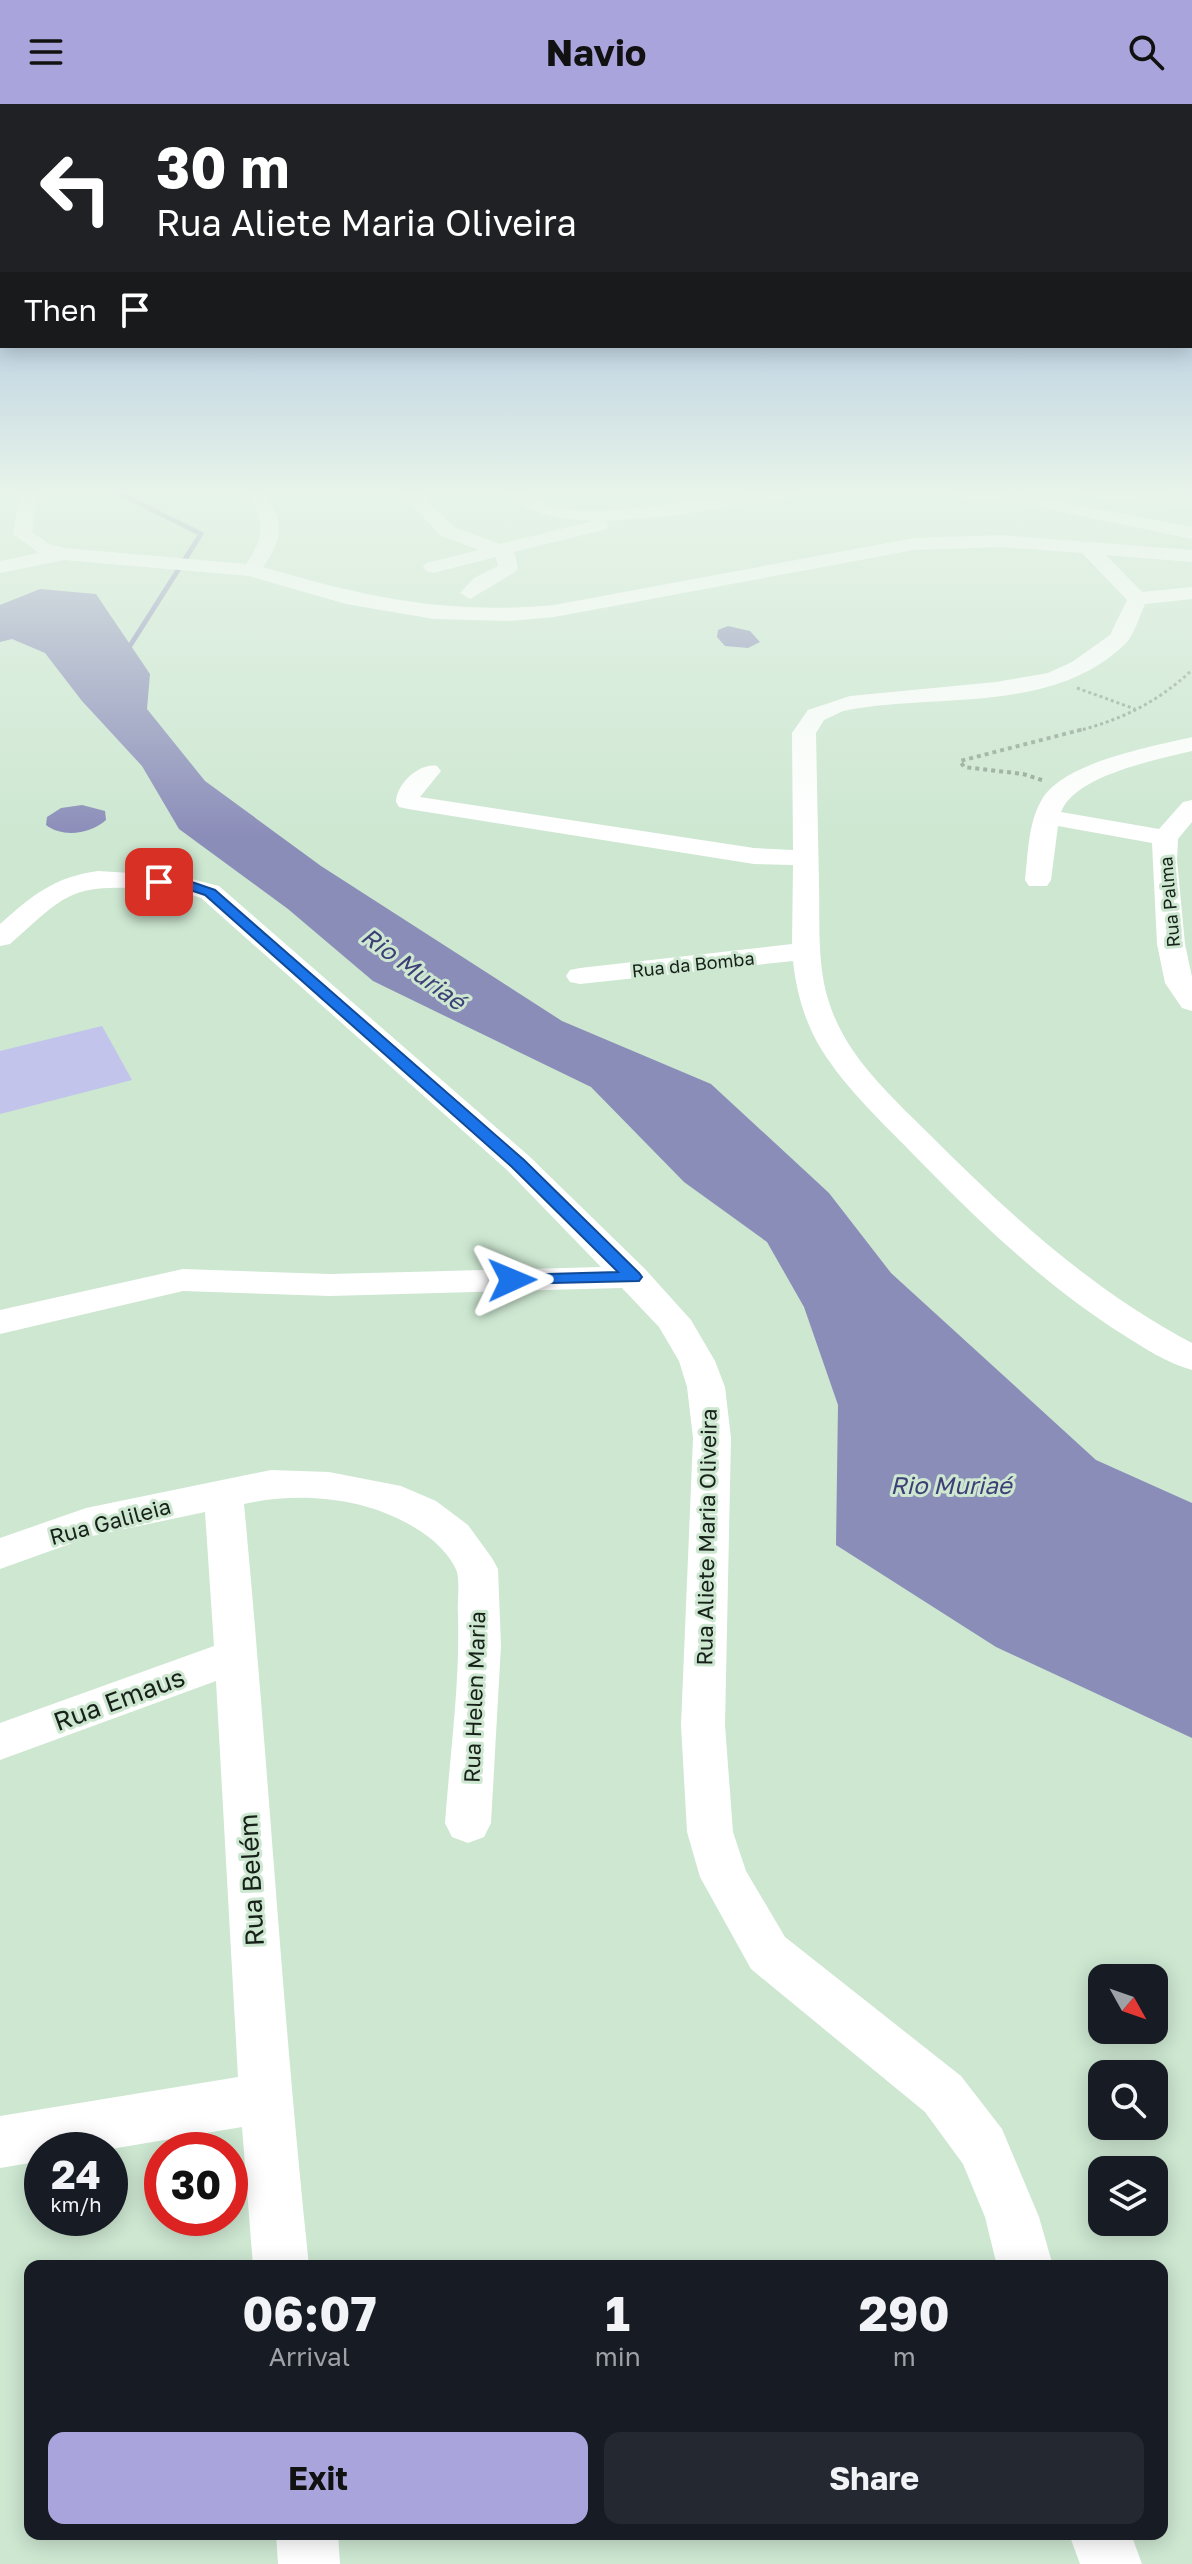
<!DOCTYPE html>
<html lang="en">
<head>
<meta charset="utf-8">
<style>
	:root { --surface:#171b24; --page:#242831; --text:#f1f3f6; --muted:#9ea1a6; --accent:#a9a4db }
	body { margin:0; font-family:"Golos Text",sans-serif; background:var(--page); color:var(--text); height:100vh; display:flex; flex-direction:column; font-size:30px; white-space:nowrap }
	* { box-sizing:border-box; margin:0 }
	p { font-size:26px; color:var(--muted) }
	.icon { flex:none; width:44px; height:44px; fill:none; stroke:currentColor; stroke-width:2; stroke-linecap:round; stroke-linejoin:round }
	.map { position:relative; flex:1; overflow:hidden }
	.details { position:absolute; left:24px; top:2156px; width:1144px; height:280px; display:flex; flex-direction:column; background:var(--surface); border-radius:16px; box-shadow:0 4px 20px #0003 }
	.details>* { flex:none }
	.banner { position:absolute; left:0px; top:0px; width:1192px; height:244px; box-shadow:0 4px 20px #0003; background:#202124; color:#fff; overflow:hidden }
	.needle { width:52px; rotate:130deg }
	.tools { position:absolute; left:1088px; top:1860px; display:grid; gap:16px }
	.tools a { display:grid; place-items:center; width:80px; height:80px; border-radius:16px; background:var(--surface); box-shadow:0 4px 20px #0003; font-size:40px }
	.speed { position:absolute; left:24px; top:2028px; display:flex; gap:16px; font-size:40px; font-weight:700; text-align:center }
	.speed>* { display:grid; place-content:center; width:104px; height:104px; border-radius:50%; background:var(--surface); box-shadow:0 4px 20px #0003; line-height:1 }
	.speed small { font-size:20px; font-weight:400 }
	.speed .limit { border:12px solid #d22; background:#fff; color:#111 }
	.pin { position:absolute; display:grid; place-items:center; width:68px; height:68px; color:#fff; margin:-34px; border-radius:16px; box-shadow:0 4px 12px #0006 }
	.me { position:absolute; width:88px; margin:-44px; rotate:89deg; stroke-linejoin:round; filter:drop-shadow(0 0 6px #0008) }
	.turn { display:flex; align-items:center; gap:28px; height:168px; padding:0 24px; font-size:36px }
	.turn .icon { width:104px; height:104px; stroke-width:2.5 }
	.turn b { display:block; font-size:56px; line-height:68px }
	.then { display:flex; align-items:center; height:76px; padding:0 24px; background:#0003; gap:16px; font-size:30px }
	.eta { display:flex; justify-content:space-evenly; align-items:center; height:136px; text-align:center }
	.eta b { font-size:48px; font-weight:700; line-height:56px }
	.action { display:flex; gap:16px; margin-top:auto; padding:16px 24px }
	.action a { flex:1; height:92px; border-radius:16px; background:var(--accent); color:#111; font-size:32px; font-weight:700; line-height:92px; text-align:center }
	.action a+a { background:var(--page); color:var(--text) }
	header { display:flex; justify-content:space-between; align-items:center; height:104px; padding:0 24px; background:var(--accent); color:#111; font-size:36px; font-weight:700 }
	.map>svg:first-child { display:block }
	.green { fill:#c2c4ec }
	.water { fill:#8b8db9 }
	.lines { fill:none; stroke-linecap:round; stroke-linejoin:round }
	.stream { stroke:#8b8db9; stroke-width:5 }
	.path-far1 { stroke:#92a695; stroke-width:3; stroke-dasharray:3 3; stroke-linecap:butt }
	.path { stroke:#92a695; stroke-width:4; stroke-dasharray:4 4; stroke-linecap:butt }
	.minor { fill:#fff; fill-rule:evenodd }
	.route { fill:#1a73e8; stroke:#114b97; stroke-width:2 }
	.labels { text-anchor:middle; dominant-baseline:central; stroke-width:6; stroke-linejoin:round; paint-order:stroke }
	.far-street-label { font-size:18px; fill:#172119; stroke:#cde7d1 }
	.street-label { font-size:22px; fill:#172119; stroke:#cde7d1 }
	.water-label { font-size:24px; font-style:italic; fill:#3f3f77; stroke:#cde7d1 }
	.near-street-label { font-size:26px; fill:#172119; stroke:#cde7d1 }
</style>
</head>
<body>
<header><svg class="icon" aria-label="menu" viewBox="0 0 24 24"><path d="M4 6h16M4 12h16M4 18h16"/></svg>Navio<svg class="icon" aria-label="search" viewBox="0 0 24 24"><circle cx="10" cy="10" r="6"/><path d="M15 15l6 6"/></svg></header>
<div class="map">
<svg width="1192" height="2460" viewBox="0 0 1192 2460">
	<rect width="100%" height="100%" fill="#cde7d1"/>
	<polygon class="green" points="102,922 132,976 0,1010 0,947"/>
	<g class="water">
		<polygon points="40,485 96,490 150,570 147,605 205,677 321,762 562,917 711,980 829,1089 891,1169 1096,1356 1192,1399 1192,1634 996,1543 836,1441 838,1301 804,1203 767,1138 684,1078 591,983 373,877 288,805 179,725 142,662 82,597 45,549 12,535 0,538 0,501"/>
		<polygon points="728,522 750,527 760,538 748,544 725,542 717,533 718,526"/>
		<path d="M82,701L105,707L106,716C90,730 63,734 46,721L47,713L61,704Z"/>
	</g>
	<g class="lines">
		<polyline class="stream" points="119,389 201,430 126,548"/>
		<g class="path-far1">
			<polyline points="1077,584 1135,605"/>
			<path d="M1077,627C1121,616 1158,598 1192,566"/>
		</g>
		<polyline class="path" points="1042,676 1023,670 964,663 960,657 1084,625"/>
		<g class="minor">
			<path d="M20,389H38L32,428L49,440L65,444L246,460C265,434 265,415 247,389H265C284,416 283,436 263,463C365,493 447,511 554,501L914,434L1001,431L1192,446V458L1106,451L1142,488L1192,483V495L1145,500C1139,512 1135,530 1126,539C1052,612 935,588 843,607L824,616L816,629C817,679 818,730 819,780C820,818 817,858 828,895C844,950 888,989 928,1029C1008,1109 1091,1186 1192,1239V1266C1167,1259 1144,1244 1122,1230C1043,1180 976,1115 911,1048C878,1014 841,980 817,938C803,912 796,885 793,857L580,880L570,878L566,872L570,866L580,864L792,840L793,761L754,760L408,705L399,703L396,698C396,680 420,658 437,662L441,667L420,693L754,744L793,746L792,629L808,606L850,592L996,578L1048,569L1072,558L1110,531L1127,496L1082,449L1001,443L914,446L554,513L510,517L434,515L346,500L249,472L64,456L0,469V457L39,449L13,430Z"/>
			<path d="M401,389H420L454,423L500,440L593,417C564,415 531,414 513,389C539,389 528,392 547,400C562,406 580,406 596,406C665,405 733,385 801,389L792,394L664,413L605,417L609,421L607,425L514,448L518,464L515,468L470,495L460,489L474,474L498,462L496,453L433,469L426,467L423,463L426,459L479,446L440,431Z"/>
			<polygon points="950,389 1029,391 1192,423 1192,435 1029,401 959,394"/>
			<polygon points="1082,389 1148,389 1192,393 1192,403 1091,394"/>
			<path d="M1192,633V647C1156,656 1075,671 1061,708L1159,725L1183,698L1192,696V718L1178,735L1177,756L1185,840L1192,873V907L1182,904L1165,879L1157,840L1152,739L1058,722L1051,776L1047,782H1029L1025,776C1028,750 1028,720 1041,697C1062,658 1151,643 1192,633Z"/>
			<path d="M98,767L180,772L219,782L529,1052L645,1165L691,1216L715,1257L725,1283L731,1334L725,1621L733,1728L746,1767L785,1833L961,1972L1002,2025L1039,2113L1053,2162H997L985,2113L963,2060L925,2008L751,1865L700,1773L687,1728L681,1621L693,1334L687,1283L679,1257L659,1223L622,1184L330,1192L183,1187L0,1230V1206L183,1165L330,1170L601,1163L507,1066L201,794C183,787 164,786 146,785C70,779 64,792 10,840L0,842V820C33,791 54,773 98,767Z"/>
			<path d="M271,1366L329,1368L401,1382L436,1397L468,1421L492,1454L498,1465L501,1542L491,1719L484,1733L468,1739L452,1733L445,1719C450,1650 460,1580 458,1511C457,1498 460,1480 457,1468C453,1456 440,1442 430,1434C379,1395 307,1386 244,1400C268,1653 282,1908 309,2162H253L242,2023L105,2046H42V2057L0,2064V2012L238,1973L216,1577L0,1656V1619L214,1542L205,1408L92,1432L0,1465V1434L86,1404Z"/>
			<polygon points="276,2430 338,2430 340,2460 278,2460"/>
			<polygon points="1069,2430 1131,2430 1142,2460 1080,2460"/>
		</g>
	</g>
	<linearGradient id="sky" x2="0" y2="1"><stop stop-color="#83a4d5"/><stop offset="0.53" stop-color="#e8f4ea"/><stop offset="1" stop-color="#e8f4ea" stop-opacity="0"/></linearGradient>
	<rect width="1192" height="733" fill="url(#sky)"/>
	<polygon class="route" points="159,774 186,776 215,786 524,1056 639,1169 642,1173 639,1177 506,1180 503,1176 512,1171 618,1168 512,1063 205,791 184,784 154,780 154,775"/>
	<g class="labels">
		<g class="far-street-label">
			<text transform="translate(1169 798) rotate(-95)">Rua Palma</text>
			<text transform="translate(693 860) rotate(-6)">Rua da Bomba</text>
		</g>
		<g class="street-label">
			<text transform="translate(110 1417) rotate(-15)">Rua Galileia</text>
			<text transform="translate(706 1433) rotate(-89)">Rua Aliete Maria Oliveira</text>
			<text transform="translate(474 1593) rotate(-88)">Rua Helen Maria</text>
		</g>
		<g class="water-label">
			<text transform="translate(414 864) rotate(36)">Rio Muriaé</text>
			<text x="951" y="1380">Rio Muriaé</text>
		</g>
		<g class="near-street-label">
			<text transform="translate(119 1595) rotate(-20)">Rua Emaus</text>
			<text transform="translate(251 1776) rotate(-93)">Rua Belém</text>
		</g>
	</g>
</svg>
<div class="tools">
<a><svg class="needle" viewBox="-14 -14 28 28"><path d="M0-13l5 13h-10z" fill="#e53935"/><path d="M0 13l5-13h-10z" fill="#9ea1a6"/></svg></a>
<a><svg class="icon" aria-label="search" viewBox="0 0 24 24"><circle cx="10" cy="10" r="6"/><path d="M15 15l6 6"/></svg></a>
<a><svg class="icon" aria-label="layers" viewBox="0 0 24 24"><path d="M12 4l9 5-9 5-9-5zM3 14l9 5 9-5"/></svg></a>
</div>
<div class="speed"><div>24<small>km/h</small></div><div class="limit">30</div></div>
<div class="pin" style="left:159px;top:778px;background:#d93025"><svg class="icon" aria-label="arrive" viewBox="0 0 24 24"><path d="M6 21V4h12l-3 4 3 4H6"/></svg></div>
<svg class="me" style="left:512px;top:1176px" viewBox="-20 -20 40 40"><path d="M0-17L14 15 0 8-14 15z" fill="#1a73e8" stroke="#fff" stroke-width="4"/></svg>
<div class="banner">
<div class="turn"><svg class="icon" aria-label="left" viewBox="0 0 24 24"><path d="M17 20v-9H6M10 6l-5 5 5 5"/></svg><div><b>30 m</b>Rua Aliete Maria Oliveira</div></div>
<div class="then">Then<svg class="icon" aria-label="arrive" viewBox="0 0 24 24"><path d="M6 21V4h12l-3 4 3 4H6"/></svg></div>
</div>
<section class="details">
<div class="eta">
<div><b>06:07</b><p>Arrival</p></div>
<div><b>1</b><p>min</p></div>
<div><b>290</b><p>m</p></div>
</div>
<div class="action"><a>Exit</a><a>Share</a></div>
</section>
</div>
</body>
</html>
